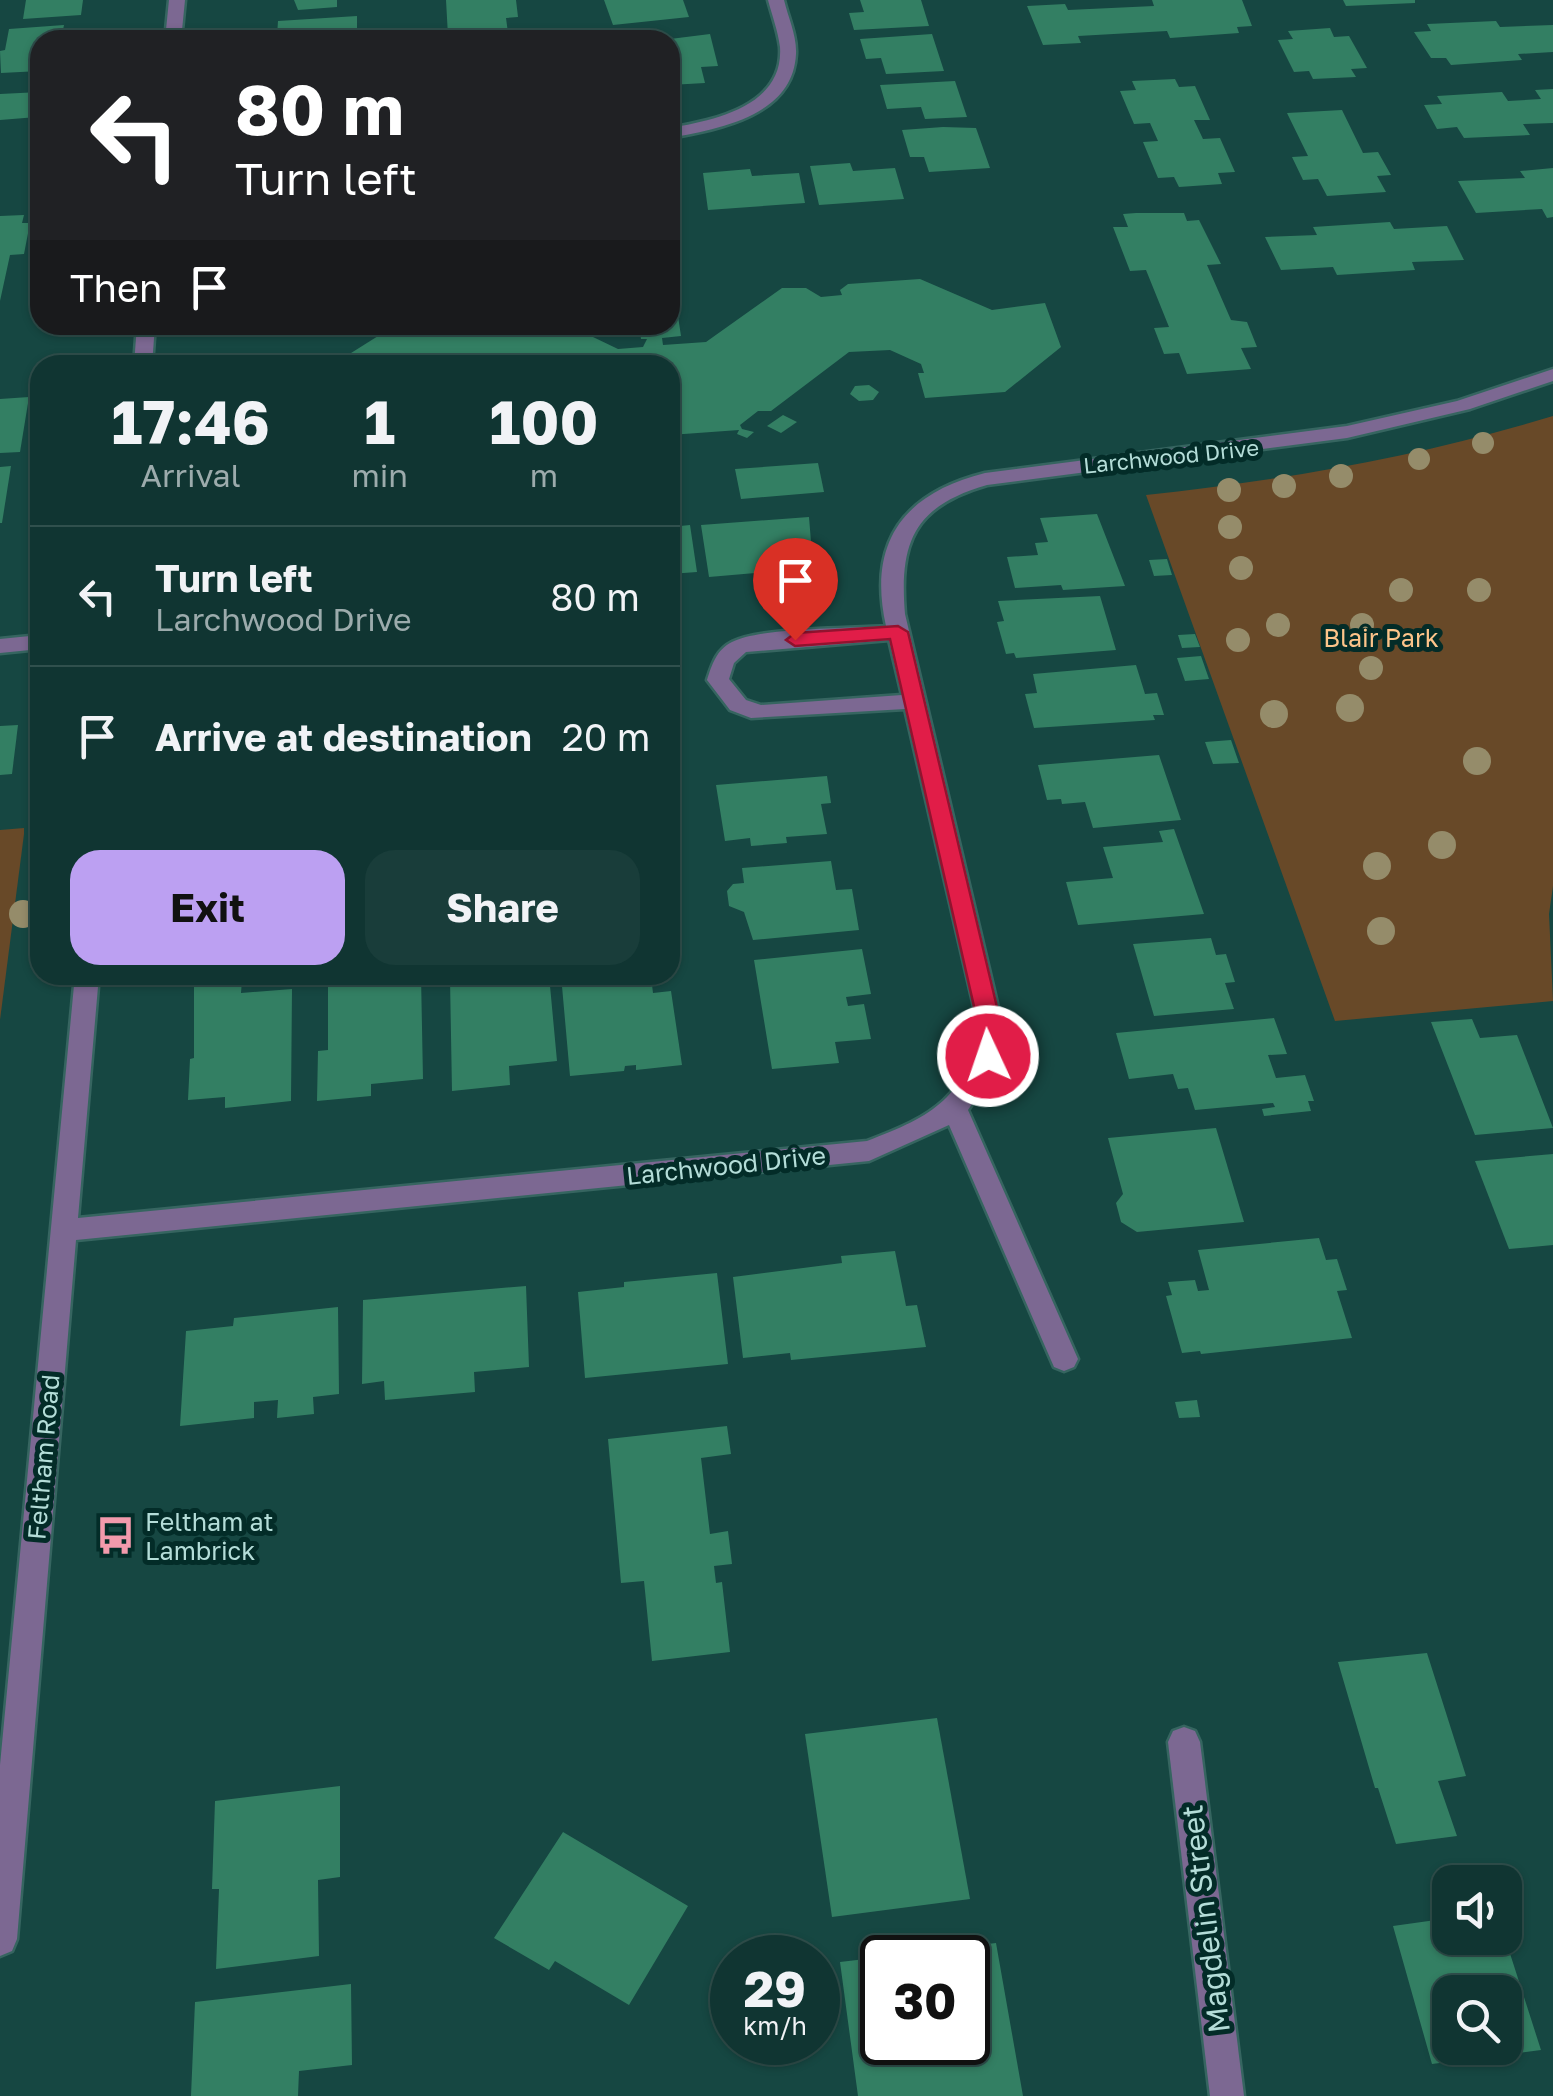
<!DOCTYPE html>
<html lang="en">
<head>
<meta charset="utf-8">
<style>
	:root { --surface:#103532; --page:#193d3a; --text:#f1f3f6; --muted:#9cabac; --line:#30504d; --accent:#bca0f2 }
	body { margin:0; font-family:"Golos Text",sans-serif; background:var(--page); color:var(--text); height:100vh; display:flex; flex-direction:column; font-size:38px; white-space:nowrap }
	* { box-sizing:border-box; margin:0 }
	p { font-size:32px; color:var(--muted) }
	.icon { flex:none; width:55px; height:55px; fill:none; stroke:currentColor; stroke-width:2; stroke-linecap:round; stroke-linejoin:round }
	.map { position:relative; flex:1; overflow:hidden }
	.side { position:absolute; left:30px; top:355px; width:650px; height:630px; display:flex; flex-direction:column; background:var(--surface); border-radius:30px; box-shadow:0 2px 8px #0004,0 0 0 2px var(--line) }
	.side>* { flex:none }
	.guide { position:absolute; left:30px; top:30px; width:650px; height:305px; border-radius:30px; box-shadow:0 2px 8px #0004,0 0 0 2px var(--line); background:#202124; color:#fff; overflow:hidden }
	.tools { position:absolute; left:1432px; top:1865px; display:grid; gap:20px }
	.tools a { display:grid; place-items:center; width:90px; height:90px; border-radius:20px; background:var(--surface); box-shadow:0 2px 8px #0004,0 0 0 2px var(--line); font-size:50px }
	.speed { position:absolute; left:710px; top:1935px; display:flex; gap:20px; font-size:50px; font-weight:700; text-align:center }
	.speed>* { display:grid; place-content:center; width:130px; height:130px; border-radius:50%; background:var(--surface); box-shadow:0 2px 8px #0004,0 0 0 2px var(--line); line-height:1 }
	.speed small { font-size:25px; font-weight:400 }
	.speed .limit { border:5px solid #111; border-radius:15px; background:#fff; color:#111 }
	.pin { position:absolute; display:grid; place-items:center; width:85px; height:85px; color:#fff; margin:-102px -42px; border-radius:50% 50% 50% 0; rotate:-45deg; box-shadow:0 0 10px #0007 }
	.pin .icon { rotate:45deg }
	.me { position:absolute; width:110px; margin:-55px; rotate:357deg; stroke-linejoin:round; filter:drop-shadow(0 0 8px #0008) }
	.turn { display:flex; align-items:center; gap:35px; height:210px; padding:0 40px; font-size:45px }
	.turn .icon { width:130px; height:130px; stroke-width:2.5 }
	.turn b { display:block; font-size:70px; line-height:85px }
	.then { display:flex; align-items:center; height:95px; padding:0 40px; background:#0003; gap:20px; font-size:38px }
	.eta { display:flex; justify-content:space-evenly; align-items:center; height:170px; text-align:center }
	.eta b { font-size:60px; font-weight:700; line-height:70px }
	.action { display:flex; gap:20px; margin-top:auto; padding:20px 40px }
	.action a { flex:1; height:115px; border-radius:30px; background:var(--accent); color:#111; font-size:40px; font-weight:700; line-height:115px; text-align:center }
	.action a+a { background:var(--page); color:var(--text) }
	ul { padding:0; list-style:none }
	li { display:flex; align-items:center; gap:30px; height:140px; padding:0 40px; border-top:2px solid var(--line) }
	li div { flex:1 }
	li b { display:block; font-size:38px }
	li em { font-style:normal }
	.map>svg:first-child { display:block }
	.green { fill:#684928 }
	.building { fill:#337f63; fill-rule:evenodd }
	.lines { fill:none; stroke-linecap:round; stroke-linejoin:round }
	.minor-casing { stroke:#366560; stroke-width:5 }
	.minor { fill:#7c6892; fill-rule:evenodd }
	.tree { fill:#958c6a }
	.route { fill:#e11d48; stroke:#92132f; stroke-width:2.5 }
	.labels { text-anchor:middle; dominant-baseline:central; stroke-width:10; stroke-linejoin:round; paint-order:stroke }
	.far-street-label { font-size:22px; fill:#b4ddd8; stroke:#032c28 }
	.park-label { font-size:25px; fill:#fdc48a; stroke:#032c28 }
	.street-label { font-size:25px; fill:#b4ddd8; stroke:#032c28 }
	.poi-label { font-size:25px; fill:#b4ddd8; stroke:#032c28; text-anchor:start }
	.near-street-label { font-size:30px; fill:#b4ddd8; stroke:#032c28 }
</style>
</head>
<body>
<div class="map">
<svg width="1553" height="2096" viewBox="0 0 1553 2096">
	<rect width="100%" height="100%" fill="#164742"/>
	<g class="green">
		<path d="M1553,416V886L1549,914L1553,1001L1335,1021L1146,495C1285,480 1419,457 1553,416Z"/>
		<polygon points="24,828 24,834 0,1020 0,830"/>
	</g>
	<g class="building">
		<polygon points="26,0 83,0 81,15 23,19"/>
		<polygon points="294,0 337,0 337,7 298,10"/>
		<polygon points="446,0 516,0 518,17 506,18 508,33 448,36"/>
		<polygon points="604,0 683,0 689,17 613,25"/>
		<polygon points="860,0 921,0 929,26 854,30 849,13 864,12"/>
		<polygon points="1152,0 1242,0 1252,26 1237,27 1239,33 1170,38 1167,31 1078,36 1081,43 1043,45 1027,6 1065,4 1068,10 1154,6"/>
		<polygon points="1343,0 1415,0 1415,3 1346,6"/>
		<polygon points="357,16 357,40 286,40 286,36 277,36 278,21"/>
		<polygon points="1496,21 1500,27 1553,25 1553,52 1518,54 1522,60 1451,65 1446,58 1431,58 1414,32 1431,31 1427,24"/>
		<polygon points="64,25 61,40 40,40 40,71 1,73 0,51 5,50 9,29"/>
		<polygon points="1330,28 1334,37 1349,36 1367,68 1351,69 1356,77 1313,79 1309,71 1294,72 1278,40 1293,39 1288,31"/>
		<polygon points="710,34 718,66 701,67 705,83 670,85 670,39"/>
		<polygon points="932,34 944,71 886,74 881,58 866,59 860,39"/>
		<polygon points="1175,79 1179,87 1195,86 1210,120 1194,120 1203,139 1220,138 1235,172 1218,173 1222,184 1179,187 1174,177 1158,178 1143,142 1158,141 1150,123 1134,124 1120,91 1136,90 1132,81"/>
		<polygon points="955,81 967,117 925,119 921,107 887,109 880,85"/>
		<polygon points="1553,89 1553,123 1523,124 1530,135 1464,138 1457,127 1437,129 1424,105 1442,104 1437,96 1502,92 1508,101 1541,99 1535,90"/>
		<polygon points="40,92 37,117 0,120 0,94"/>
		<polygon points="1342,110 1363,153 1378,152 1391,175 1377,176 1386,192 1327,196 1318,179 1303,180 1292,157 1308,156 1287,113"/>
		<polygon points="943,127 976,128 990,168 929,172 924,157 910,157 902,130"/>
		<polygon points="850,163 853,171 895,168 904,199 819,205 810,166"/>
		<polygon points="1553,168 1553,217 1547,218 1542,209 1476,213 1458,181 1525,178 1520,171"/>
		<polygon points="750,169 752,176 799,173 805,203 708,210 703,173"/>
		<polygon points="1136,213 1184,213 1187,221 1199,220 1221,264 1207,265 1231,320 1247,322 1257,347 1241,348 1251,369 1187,374 1179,353 1164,354 1154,328 1169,327 1146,270 1130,271 1113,227 1128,227 1123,214"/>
		<polygon points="24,215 22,223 30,223 24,254 10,255 0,301 0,216"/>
		<polygon points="1390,222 1394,229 1447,226 1464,260 1412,262 1415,270 1337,275 1333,267 1281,270 1265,237 1317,235 1313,227"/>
		<polygon points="920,279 992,310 1045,303 1061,347 1005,392 925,398 918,373 924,373 921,364 890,350 849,352 771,411 758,411 740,425 742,429 754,432 747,438 737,434 739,430 670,435 670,365 332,365 386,331 487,325 500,330 500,335 522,333 530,325 568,325 618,349 643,347 647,339 641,339 639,325 670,325 670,303 676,303 681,336 662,338 663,345 706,342 782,288 806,288 821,297 842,295 840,290 848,284"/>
		<polygon points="869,385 879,392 873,400 859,401 850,394 855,386"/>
		<polygon points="29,397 20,452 0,453 0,399"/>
		<polygon points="783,415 797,422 781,433 767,426"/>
		<polygon points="818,463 824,492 741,499 735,469"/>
		<polygon points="11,466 2,523 0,523 0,467"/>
		<polygon points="1097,514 1125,586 1063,590 1061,585 1015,588 1007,557 1038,555 1035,543 1048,542 1040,518"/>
		<polygon points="809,517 812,554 776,557 779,571 709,577 701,525"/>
		<polygon points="690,525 697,572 670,574 670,527"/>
		<polygon points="1167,559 1172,575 1154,576 1149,560"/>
		<polygon points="1100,596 1116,650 1016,658 1014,653 1006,654 997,622 1004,621 998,601"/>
		<polygon points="1195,634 1200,647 1182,648 1178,635"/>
		<polygon points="1201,656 1209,679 1185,681 1177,658"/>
		<polygon points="1136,665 1145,694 1157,693 1164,715 1153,715 1155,720 1034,728 1025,694 1037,693 1033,674"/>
		<polygon points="18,725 12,774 0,775 0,726"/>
		<polygon points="1231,740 1239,763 1213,764 1205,742"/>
		<polygon points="1159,755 1181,820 1093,828 1085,802 1062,804 1061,799 1047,800 1038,765"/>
		<polygon points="827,776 831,803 821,804 827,834 786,837 787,843 751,846 750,838 725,841 716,785"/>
		<polygon points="1174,829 1204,914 1078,925 1066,882 1113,878 1103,847 1163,842 1159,831"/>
		<polygon points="831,861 836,890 852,889 859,930 753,940 744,912 729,906 727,891 733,884 744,883 742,868"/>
		<polygon points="1211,938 1216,955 1226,954 1235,982 1225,983 1234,1009 1154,1016 1133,944"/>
		<polygon points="862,949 871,994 846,997 848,1006 864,1004 871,1039 835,1042 839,1063 772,1069 754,960"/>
		<polygon points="360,975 421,975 423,1079 371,1084 371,1096 317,1101 318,1051 328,1050 328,978"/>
		<polygon points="486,975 549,975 557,1061 509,1066 510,1085 452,1091 450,979"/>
		<polygon points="561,975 615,975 616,981 651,977 653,993 671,991 682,1065 636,1070 636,1065 625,1066 624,1071 570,1076"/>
		<polygon points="242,980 241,993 292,989 291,1101 225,1108 225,1097 188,1100 190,1059 194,1058 194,984"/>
		<polygon points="1274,1018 1287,1054 1268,1055 1276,1078 1305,1075 1314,1101 1308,1101 1311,1111 1264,1116 1262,1109 1275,1107 1273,1103 1195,1110 1188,1088 1178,1089 1173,1074 1129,1079 1116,1033"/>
		<polygon points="1472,1019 1480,1038 1517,1035 1553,1128 1475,1135 1431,1022"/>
		<polygon points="1216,1128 1244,1222 1137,1232 1121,1222 1116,1203 1123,1194 1108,1138"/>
		<polygon points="1553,1154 1553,1245 1509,1249 1475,1161"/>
		<polygon points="1319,1238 1326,1260 1337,1259 1347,1290 1337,1291 1352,1338 1201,1354 1200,1351 1182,1353 1166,1296 1172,1295 1168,1282 1195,1280 1198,1291 1209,1290 1198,1250"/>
		<polygon points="895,1251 906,1306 917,1305 926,1347 791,1360 790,1353 743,1358 733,1277 842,1263 841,1256"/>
		<polygon points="717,1273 728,1364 585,1378 578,1292 624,1287 624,1282"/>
		<polygon points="526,1286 529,1367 474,1372 475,1392 385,1400 384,1381 362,1384 363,1300"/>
		<polygon points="338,1307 339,1394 313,1397 314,1414 277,1418 278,1400 254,1402 254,1418 180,1426 186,1331 233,1326 234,1318"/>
		<polygon points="1197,1400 1200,1417 1179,1418 1175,1402"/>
		<polygon points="727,1426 731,1454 701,1458 710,1534 728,1531 732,1564 714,1566 716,1583 722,1582 730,1652 652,1661 644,1581 621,1583 608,1439"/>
		<polygon points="1427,1653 1466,1776 1438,1781 1457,1836 1396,1844 1378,1788 1375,1788 1338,1662"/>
		<polygon points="937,1718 970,1899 832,1917 805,1734"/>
		<polygon points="340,1786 340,1877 318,1880 319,1956 216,1969 219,1889 212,1889 215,1801"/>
		<polygon points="563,1832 688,1906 629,2005 555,1961 549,1970 494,1938"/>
		<path d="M1450,1918V1938H1505L1541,2050L1432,2064L1393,1926ZM1450,1992H1505V2048H1450Z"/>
		<polygon points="996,1943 1023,2096 858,2096 840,1962 882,1957 882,2042 968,2042 968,1958 895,1955"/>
		<polygon points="351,1984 352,2065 299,2071 298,2096 191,2096 195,2002"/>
	</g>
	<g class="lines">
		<defs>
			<g id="minor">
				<polygon points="169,0 185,0 181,40 165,40"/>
				<path d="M768,0H784C788,17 797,36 796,54C793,116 719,129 670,138V128C715,120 784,106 780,47C778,31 772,15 768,0Z"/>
				<polygon points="137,325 155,325 152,365 134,365"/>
				<path d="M1553,369V381L1470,409L1347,438L987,485C914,506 899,542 905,614L1002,1024L992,1074L968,1110L1078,1359L1074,1367L1064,1371L1054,1367L949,1125L869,1161L76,1240L17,1939L12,1951L0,1956V1765L75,975H99L78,1218L867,1141C933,1116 968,1097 978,1024L905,709L751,718L730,710L707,680C712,665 716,650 732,642C760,627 850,629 886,626C867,541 905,493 985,473L1347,426L1457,401ZM889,640L902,695L761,705L746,700L729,679L734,663L746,652Z"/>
				<polygon points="40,635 40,649 0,653 0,639"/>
				<polygon points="1184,1727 1195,1731 1200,1742 1244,2096 1210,2096 1168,1742 1173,1731"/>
			</g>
		</defs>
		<use href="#minor" class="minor-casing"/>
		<use href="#minor" class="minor"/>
	</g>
	<g class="tree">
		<circle cx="1483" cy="443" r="11"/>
		<circle cx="1419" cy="459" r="11"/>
		<circle cx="1341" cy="476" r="12"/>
		<circle cx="1284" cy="486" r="12"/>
		<circle cx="1229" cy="490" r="12"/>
		<circle cx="1230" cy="527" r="12"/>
		<circle cx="1241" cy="568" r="12"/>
		<circle cx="1401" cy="590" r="12"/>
		<circle cx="1479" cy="590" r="12"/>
		<circle cx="1278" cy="625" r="12"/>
		<circle cx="1362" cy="625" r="12"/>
		<circle cx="1238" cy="640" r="12"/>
		<circle cx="1371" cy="668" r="12"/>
		<circle cx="1350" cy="708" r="14"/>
		<circle cx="1274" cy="714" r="14"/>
		<circle cx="1477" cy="761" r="14"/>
		<circle cx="1442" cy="845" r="14"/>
		<circle cx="1377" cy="866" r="14"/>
		<circle cx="23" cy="914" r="14"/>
		<circle cx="1381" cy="931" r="14"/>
	</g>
	<polygon class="route" points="898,626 908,632 1001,1024 1000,1056 988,1065 977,1056 978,1024 890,639 795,646 786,640 795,633"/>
	<defs>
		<symbol id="bus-bare" viewBox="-9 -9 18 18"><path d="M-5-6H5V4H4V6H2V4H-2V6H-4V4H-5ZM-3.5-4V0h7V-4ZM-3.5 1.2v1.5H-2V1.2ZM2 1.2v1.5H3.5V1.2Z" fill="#f29aac" stroke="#032c28" stroke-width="2.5" paint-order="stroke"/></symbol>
	</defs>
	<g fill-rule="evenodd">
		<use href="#bus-bare" x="88" y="1508" width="55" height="55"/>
	</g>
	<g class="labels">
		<g class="far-street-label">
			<text transform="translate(1171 456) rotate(-6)">Larchwood Drive</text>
		</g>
		<g class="park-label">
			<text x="1381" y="637">Blair Park</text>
		</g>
		<g class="street-label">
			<text transform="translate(726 1165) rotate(-6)">Larchwood Drive</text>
			<text transform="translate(43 1457) rotate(-85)">Feltham Road</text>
		</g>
		<g class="poi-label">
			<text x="145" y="1521">Feltham at<tspan x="145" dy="29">Lambrick</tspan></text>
		</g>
		<g class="near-street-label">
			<text transform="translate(1205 1919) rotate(-97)">Magdelin Street</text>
		</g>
	</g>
</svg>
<div class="tools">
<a><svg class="icon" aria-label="sound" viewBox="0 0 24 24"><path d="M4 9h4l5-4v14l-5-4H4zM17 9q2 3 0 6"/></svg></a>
<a><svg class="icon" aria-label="search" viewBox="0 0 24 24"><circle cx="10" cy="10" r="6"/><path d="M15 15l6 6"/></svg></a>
</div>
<div class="speed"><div>29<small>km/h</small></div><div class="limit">30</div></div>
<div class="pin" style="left:795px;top:640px;background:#d93025"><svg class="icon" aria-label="arrive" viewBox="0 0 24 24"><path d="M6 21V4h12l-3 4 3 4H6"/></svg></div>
<svg class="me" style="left:988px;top:1056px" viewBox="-20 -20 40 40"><circle r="17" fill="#e11d48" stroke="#fff" stroke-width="3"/><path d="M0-11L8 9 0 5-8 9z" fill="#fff"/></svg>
<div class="guide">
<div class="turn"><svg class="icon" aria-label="left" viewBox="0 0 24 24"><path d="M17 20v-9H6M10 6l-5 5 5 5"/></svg><div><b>80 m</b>Turn left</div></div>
<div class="then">Then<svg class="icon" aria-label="arrive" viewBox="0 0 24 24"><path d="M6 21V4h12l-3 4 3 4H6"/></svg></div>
</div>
<section class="side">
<div class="eta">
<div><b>17:46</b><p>Arrival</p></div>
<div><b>1</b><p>min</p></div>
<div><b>100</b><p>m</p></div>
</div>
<ul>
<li><svg class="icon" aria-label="left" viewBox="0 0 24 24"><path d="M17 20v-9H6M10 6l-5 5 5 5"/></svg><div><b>Turn left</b><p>Larchwood Drive</p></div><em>80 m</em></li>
<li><svg class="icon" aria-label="arrive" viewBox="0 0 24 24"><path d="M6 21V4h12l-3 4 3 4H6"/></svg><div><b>Arrive at destination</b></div><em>20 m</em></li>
</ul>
<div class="action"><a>Exit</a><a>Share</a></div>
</section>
</div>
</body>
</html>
